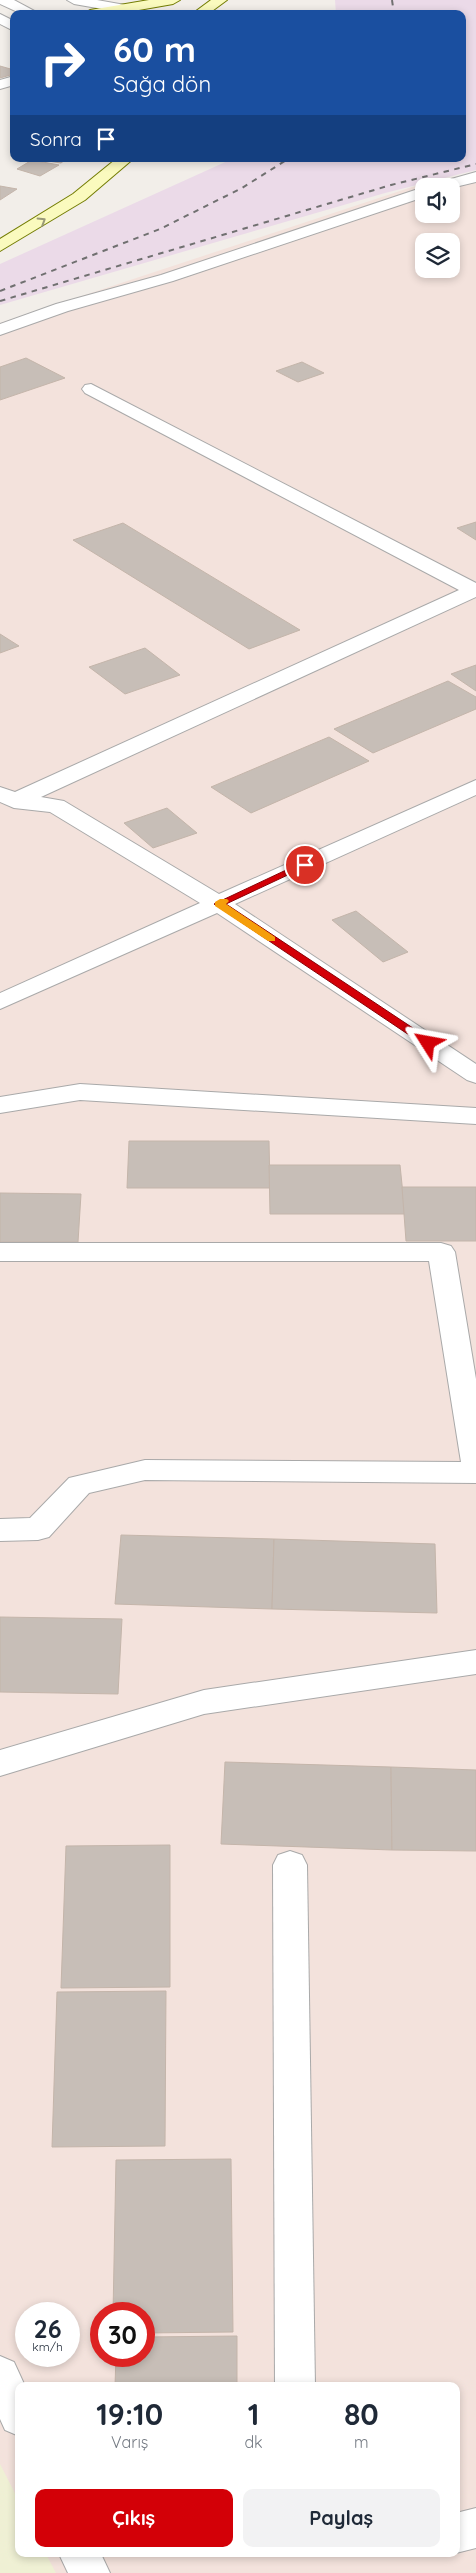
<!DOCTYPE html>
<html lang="tr">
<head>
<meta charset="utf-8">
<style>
	:root { --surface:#fff; --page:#f2f2f3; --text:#1f2937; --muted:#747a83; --accent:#d30007 }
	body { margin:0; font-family:Quicksand,sans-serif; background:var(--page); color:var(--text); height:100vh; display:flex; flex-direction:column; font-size:19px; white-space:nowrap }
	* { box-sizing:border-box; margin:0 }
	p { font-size:16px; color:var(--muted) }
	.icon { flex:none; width:28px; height:28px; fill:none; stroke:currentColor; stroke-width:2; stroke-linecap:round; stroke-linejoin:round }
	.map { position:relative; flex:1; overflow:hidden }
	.details { position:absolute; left:15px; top:2382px; width:445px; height:175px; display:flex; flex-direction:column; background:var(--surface); border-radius:10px; box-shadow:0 2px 8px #0003 }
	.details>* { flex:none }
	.hud { position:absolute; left:10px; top:10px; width:456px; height:152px; border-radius:10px; box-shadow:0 2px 8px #0003; background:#1a4fa0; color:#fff; overflow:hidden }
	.buttons { position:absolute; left:415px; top:178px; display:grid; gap:10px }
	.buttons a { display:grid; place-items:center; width:45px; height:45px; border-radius:10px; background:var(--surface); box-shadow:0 2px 8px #0003; font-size:25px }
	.speed { position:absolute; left:15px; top:2302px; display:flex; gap:10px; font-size:25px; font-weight:700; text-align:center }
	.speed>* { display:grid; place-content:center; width:65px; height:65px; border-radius:50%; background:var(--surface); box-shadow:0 2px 8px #0003; line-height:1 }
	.speed small { font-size:12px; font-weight:400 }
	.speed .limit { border:8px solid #d22; background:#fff; color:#111 }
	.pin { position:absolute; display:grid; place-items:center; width:42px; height:42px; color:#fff; margin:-21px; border:2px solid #fff; border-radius:50%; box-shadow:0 1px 5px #0007 }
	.me { position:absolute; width:55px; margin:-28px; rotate:304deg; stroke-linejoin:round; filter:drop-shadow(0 0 4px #0008) }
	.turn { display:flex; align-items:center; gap:18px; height:105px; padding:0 20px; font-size:22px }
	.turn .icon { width:65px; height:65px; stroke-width:2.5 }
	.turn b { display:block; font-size:35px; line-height:42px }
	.then { display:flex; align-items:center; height:48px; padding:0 20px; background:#0003; gap:10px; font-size:19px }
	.eta { display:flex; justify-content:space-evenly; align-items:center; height:85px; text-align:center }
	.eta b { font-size:30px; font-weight:700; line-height:35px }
	.action { display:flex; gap:10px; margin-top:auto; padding:10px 20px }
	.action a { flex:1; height:58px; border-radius:10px; background:var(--accent); color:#fff; font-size:20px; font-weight:700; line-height:58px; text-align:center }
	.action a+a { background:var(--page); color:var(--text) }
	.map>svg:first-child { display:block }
	.industrial { fill:#ebdae8 }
	.military { fill:#f3e2dc; fill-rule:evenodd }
	.farmland { fill:#eff0d4 }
	.building { fill:#c7beb7; stroke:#c4b5aa }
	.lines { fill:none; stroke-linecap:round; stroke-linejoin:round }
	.minor-casing { stroke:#a9a9a9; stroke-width:2 }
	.tertiary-casing { stroke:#a9a9a9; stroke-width:2 }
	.secondary-casing { stroke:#747d04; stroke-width:2 }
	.minor { fill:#fff; fill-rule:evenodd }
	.tertiary { fill:#fff; fill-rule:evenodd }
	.secondary { fill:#fafabe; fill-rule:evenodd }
	.rail { stroke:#707070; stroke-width:2; stroke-dasharray:5.5 5.5; stroke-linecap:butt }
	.oneway { stroke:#999978 }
	.route { fill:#d30007; stroke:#890005 }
	.slow { fill:#f59e0b }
</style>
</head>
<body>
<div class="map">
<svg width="476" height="2573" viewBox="0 0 476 2573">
	<rect width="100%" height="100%" fill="#f2eee9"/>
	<polygon class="industrial" points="335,0 476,0 476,170 385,193 0,305 0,264 232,159 462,159 462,14 336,14"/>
	<path class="military" d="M476,172V2573H34L24,2554H456V2386H19V2543L0,2504V323L412,187ZM424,186H451V214H424ZM424,241H451V269H424ZM26,2314H69V2356H26ZM101,2314H144V2356H101Z"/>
	<polygon class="farmland" points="0,2464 19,2501 19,2554 46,2554 56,2573 0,2573"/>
	<g class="building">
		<polygon points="0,66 14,70 14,74 0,78"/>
		<polygon points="35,159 59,159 65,160 61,163"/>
		<polygon points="32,160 59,165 40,176 17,169"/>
		<polygon points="0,186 17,189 0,200"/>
		<polygon points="26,358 65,378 0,400 0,367"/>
		<polygon points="302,362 324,373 298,382 276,371"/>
		<polygon points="476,522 476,540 457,528"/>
		<polygon points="123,523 300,630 249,649 73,540"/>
		<polygon points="0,634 19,646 0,653"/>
		<polygon points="145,648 180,675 125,694 89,667"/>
		<polygon points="476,665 476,691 451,674"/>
		<polygon points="448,681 476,697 476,709 373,753 334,729"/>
		<polygon points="329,737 369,761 251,813 211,787"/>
		<polygon points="167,808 197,833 153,848 124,823"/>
		<polygon points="356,911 408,952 383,962 332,920"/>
		<polygon points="129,1141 269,1141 270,1188 127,1188"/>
		<polygon points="269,1165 400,1165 405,1214 270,1214"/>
		<polygon points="402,1187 476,1187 476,1241 406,1241"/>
		<polygon points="0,1193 81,1194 78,1242 0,1242"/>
		<polygon points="121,1535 274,1539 272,1609 115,1604"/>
		<polygon points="274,1539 435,1544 437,1613 272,1609"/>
		<polygon points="0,1617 122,1619 118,1694 0,1692"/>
		<polygon points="225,1762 391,1767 392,1850 221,1844"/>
		<polygon points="391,1767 476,1770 476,1851 392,1850"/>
		<polygon points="170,1845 170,1987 61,1988 66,1846"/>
		<polygon points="166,1991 165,2146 52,2147 57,1992"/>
		<polygon points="231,2159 233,2332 144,2333 144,2314 113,2314 116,2160"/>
		<polygon points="237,2336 237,2386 115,2386 116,2356 144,2356 144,2337"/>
	</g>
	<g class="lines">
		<defs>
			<g id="minor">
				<polygon points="0,14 14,21 14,31 0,24"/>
				<polygon points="14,76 14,85 0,89 0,80"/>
				<polygon points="476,172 476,182 451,188 451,186 434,186 437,183"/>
				<polygon points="424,187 424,197 173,281 68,311 0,335 0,324 56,304 161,275"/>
				<polygon points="91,384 476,583 476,597 41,797 64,801 219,894 476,780 476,795 235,904 476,1064 476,1083 467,1080 217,913 0,1009 0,993 200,903 50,812 14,808 0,802 0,787 15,792 459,590 85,393 82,389 85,385"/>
				<polygon points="80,1084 476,1108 476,1124 80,1100 0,1113 0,1097"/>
				<polygon points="0,1243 441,1243 451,1246 455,1252 476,1379 476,1483 145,1480 89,1493 49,1537 38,1540 0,1541 0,1519 30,1518 69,1478 145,1460 461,1462 429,1261 0,1261"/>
				<polygon points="476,1650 476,1674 204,1714 0,1776 0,1750 204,1690"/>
				<polygon points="290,1851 302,1855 307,1865 315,2386 275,2386 273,1865 278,1855"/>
				<polygon points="0,2356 14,2362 25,2386 19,2386 19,2436 5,2430 0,2419"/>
				<polygon points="476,2508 476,2548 456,2553 456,2513"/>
				<polygon points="59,2554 101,2554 110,2573 68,2573"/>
			</g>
			<g id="tertiary">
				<polygon points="0,0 14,0 40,14 22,14 0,4"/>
				<polygon points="67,0 97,0 125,5 127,8 120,12 74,4"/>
			</g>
			<g id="secondary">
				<polygon points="149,0 180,0 173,4 116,14 83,14 90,10"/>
				<polygon points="211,0 227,0 208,14 192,14"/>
				<polygon points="116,159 133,159 85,200 0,251 0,239 73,194"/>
			</g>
		</defs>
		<use href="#minor" class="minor-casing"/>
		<use href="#tertiary" class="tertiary-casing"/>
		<use href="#secondary" class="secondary-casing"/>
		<use href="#minor" class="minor"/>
		<use href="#tertiary" class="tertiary"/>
		<use href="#secondary" class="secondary"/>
		<g class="rail">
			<polyline points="392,0 394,14"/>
			<polyline points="0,291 160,229 242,188 288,159"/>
			<polyline points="0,301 391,185 476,164"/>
		</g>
	</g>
	<defs><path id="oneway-chevron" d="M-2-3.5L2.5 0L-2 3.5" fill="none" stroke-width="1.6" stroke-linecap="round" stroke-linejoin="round" transform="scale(1.25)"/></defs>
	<use class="oneway" href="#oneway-chevron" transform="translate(42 221) rotate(-32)"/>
	<polygon class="route" points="301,863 309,865 226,904 431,1040 431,1045 424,1045 214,904"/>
	<polygon class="slow" points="220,899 227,899 229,901 226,904 275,937 275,941 268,941 215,906 215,902"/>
</svg>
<div class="buttons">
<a><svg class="icon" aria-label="sound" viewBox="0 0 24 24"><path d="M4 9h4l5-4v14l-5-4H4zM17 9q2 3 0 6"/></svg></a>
<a><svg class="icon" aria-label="layers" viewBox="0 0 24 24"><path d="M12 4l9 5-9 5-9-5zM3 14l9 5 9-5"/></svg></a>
</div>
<div class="speed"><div>26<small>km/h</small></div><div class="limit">30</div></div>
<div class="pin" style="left:305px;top:865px;background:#d93025"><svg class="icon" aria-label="arrive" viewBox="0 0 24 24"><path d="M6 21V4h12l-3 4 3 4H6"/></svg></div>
<svg class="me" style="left:428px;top:1043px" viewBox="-20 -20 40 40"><path d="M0-17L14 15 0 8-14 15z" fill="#d30007" stroke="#fff" stroke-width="4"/></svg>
<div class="hud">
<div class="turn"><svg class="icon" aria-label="right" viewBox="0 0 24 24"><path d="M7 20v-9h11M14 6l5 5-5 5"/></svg><div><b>60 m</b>Sağa dön</div></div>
<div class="then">Sonra<svg class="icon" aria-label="arrive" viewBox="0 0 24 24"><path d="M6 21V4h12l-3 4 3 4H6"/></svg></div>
</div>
<section class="details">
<div class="eta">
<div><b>19:10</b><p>Varış</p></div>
<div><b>1</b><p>dk</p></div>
<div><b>80</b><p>m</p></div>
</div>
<div class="action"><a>Çıkış</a><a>Paylaş</a></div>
</section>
</div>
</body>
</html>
